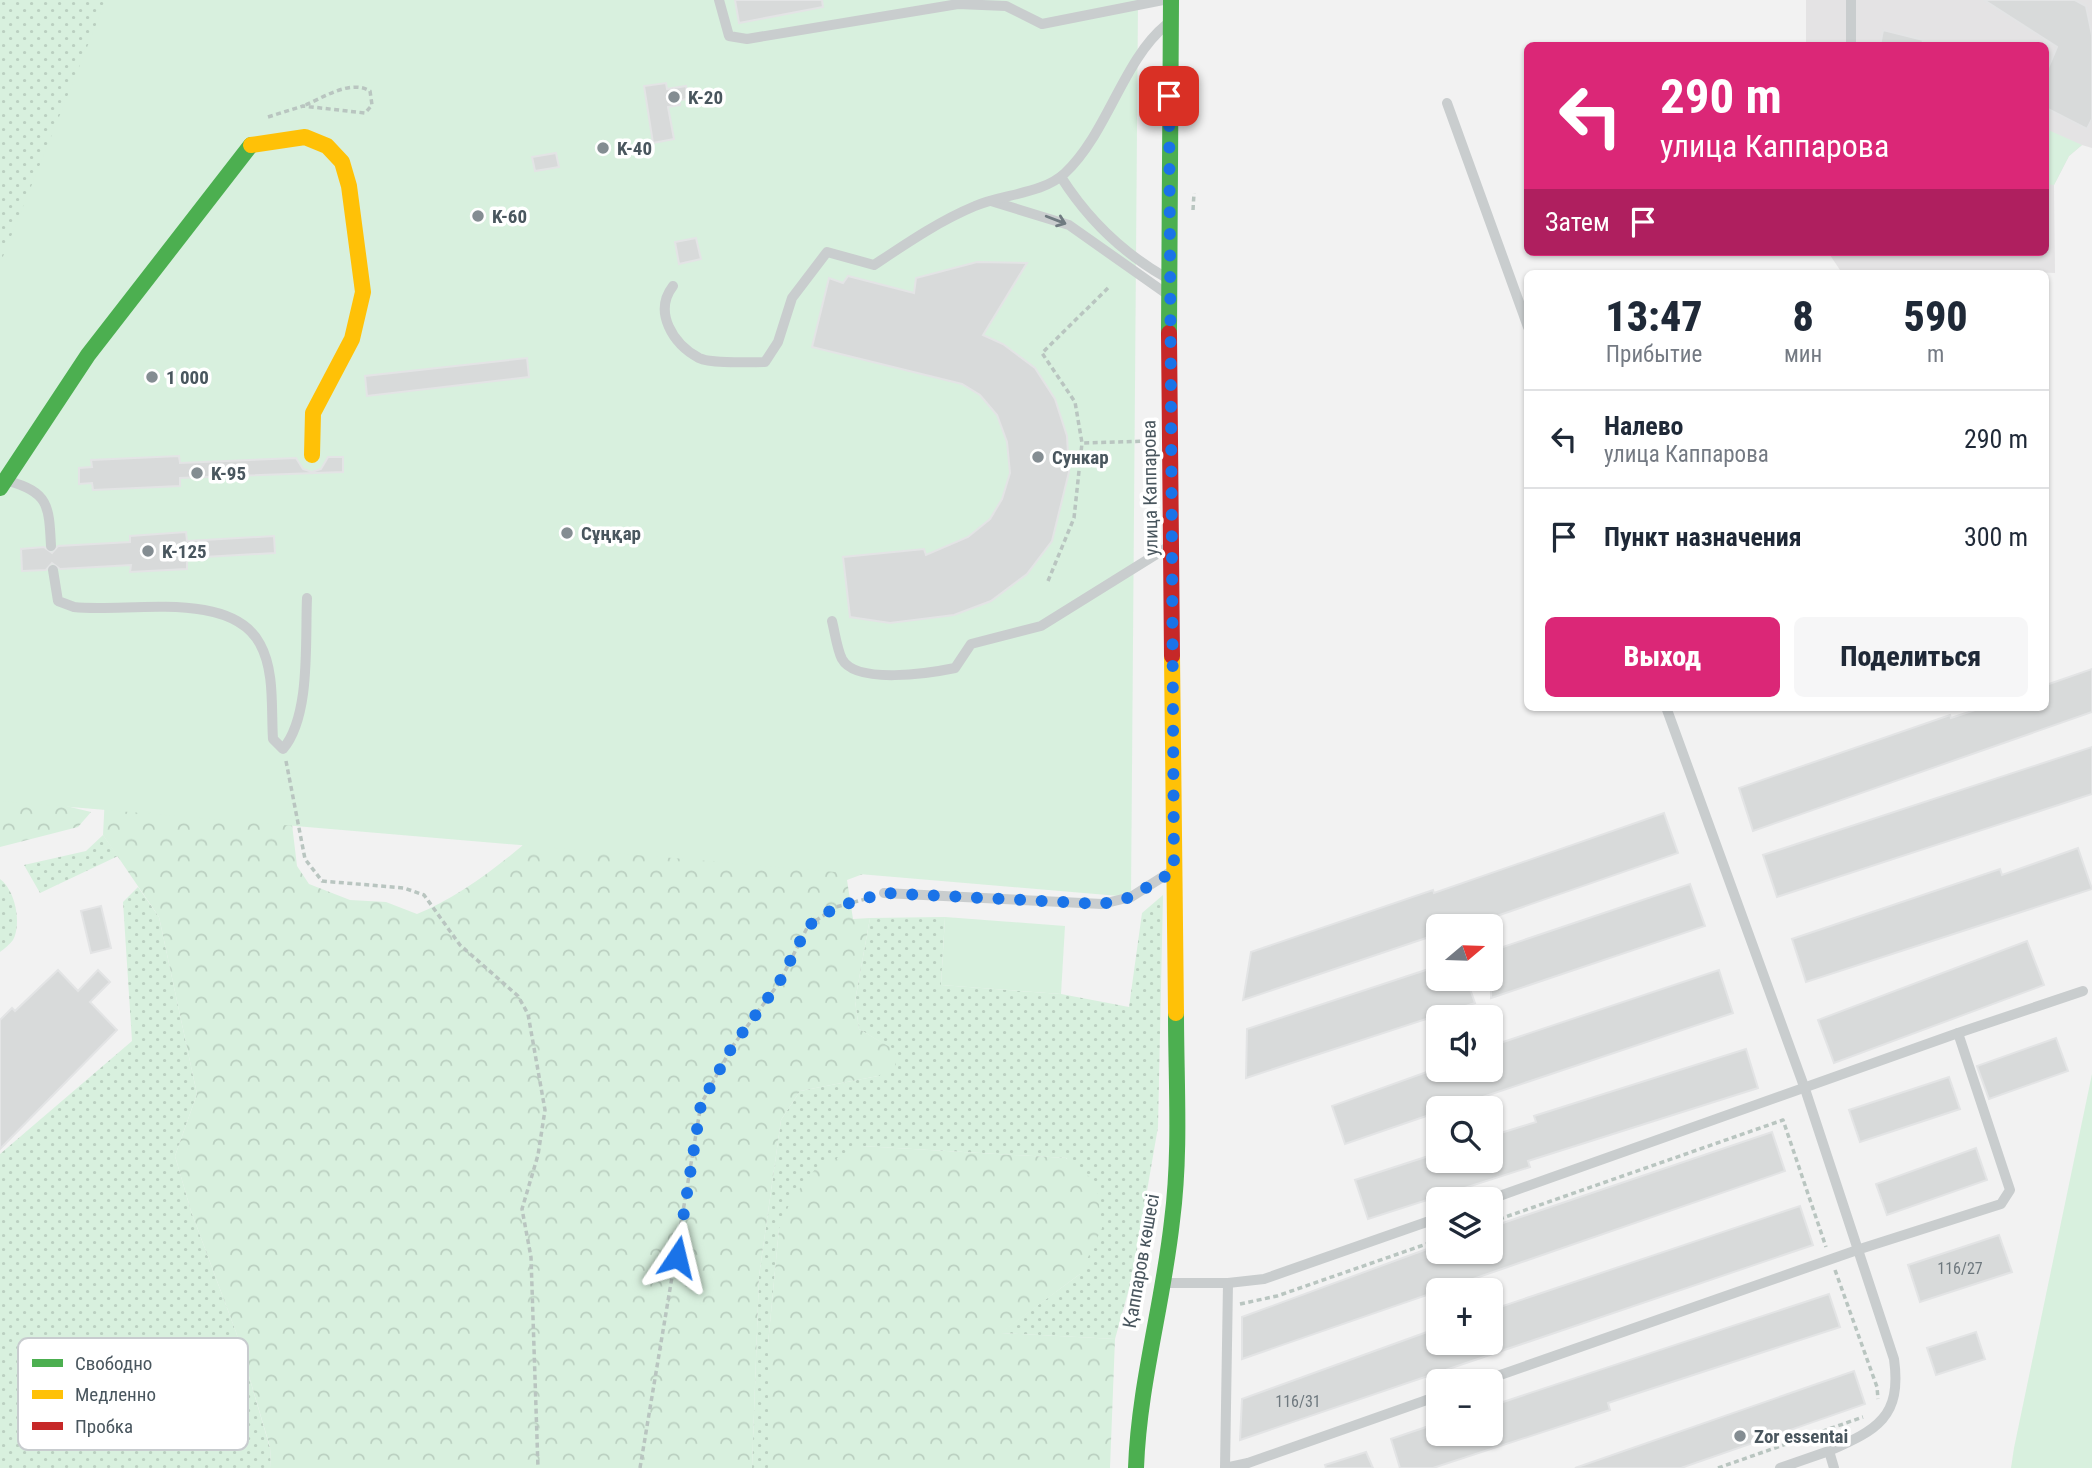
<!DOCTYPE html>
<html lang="ru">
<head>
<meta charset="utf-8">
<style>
	:root { --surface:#fff; --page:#f6f6f7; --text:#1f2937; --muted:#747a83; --line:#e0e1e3; --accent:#db2777 }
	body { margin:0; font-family:"Roboto Condensed",sans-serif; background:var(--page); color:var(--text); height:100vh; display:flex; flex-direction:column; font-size:26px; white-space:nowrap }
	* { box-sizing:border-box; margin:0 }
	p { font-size:23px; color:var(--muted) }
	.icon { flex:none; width:38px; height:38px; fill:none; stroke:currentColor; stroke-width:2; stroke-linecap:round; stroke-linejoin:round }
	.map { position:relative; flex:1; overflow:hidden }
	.sheet { position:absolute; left:1524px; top:270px; width:525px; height:441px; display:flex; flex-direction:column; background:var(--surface); border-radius:10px; box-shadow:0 2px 5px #0004 }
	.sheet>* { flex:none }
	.banner { position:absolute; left:1524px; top:42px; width:525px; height:214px; border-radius:10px; box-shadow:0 2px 5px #0004; background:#db2777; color:#fff; overflow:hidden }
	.needle { width:46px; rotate:71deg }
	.fabs { position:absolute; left:1426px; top:914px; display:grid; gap:14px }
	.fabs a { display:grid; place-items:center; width:77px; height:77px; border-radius:10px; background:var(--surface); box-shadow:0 2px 5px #0004; font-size:35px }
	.pin { position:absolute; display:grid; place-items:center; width:60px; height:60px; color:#fff; margin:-30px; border-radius:14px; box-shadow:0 4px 10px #0006 }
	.me { position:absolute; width:77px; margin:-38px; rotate:10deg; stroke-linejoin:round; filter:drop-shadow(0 0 5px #0008) }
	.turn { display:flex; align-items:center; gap:24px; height:147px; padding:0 21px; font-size:32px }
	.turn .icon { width:91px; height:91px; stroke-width:2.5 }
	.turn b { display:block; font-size:49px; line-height:60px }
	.then { display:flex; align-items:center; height:66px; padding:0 21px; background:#0003; gap:14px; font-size:26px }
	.eta { display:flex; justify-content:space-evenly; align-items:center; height:119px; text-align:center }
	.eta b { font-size:42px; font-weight:800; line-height:49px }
	.button { display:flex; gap:14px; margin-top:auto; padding:14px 21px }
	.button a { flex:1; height:80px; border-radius:10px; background:var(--accent); color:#fff; font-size:28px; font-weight:800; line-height:80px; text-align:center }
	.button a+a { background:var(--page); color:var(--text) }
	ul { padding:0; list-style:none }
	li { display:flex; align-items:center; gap:21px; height:98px; padding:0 21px; border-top:2px solid var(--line) }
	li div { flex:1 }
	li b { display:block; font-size:26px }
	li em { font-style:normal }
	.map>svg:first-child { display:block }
	.education { fill:#e4e3e4 }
	.grass { fill:url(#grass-dots) }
	.forest { fill:url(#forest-crowns) }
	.park { fill:#d8f0de }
	.building { fill:#d8dada; stroke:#e3e4e5; stroke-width:2 }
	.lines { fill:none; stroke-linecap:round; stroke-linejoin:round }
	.path { stroke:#b9c5c0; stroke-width:3.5; stroke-dasharray:5 3.5; stroke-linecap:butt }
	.lane { stroke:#c9cdce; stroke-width:10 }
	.fast { stroke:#4caf50; stroke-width:16 }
	.slow { stroke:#ffc107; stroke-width:16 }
	.jam { stroke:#c62828; stroke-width:16 }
	.oneway { stroke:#6f7a80 }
	.route { stroke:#1a73e8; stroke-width:12; stroke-dasharray:0 21.6 }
	.poi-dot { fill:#848d92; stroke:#fff; stroke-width:2.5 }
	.labels { text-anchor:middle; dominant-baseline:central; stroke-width:7; stroke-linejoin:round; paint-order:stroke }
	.number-label { font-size:16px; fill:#6e787e }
	.poi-label { font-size:19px; font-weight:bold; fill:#49565e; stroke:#fff; text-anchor:start }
	.street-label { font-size:19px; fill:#49565e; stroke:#fff }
	.key { fill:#fff; stroke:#c8cccf; stroke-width:2 }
	.key-label { font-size:19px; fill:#49565e }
</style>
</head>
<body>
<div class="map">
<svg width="2092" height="1468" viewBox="0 0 2092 1468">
	<defs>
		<pattern id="grass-dots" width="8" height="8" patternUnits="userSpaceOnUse" patternTransform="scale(1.75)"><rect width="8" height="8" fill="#d8f0de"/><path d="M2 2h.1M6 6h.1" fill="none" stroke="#bbd0c1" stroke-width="1.8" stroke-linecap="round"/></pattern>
		<pattern id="forest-crowns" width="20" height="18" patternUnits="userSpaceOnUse" patternTransform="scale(1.75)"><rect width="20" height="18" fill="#d8f0de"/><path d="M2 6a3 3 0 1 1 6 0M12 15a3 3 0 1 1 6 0" fill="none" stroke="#bbd0c1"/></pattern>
	</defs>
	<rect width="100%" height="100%" fill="#f2f2f2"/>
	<polygon class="education" points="1806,0 2092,0 2092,148 2082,145 2069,156 2054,185 2055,273 1978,270 1978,273 1842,273 1828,252 2046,252 2046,46 1806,45"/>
	<g class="grass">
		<polygon points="0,0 353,0 0,454"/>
		<polygon points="103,835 118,856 40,893 24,865 86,851"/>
		<path d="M0,879C15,890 22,923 13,940C10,944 4,949 0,952Z"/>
		<polygon points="138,887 159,917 197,1094 175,1156 191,1211 236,1332 270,1448 271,1468 0,1468 0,1154 132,1041 123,902"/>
		<polygon points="1163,895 1158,1127 1132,1278 1115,1339 1000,1333 1080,1274 1067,1158 862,1146 779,1229 768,1344 768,1468 752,1468 759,1276 781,1120 800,1091 878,1076 894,1050 859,1029 855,1001 870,918 945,917 941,985 1061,994 1129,1007 1142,913"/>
	</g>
	<g class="forest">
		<path d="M111,676L283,749L297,866L309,884L350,900L386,902L417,914C465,895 519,851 556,815L895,862L847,880L853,919L870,918L855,1001L859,1029L895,1050L896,1065L878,1076L800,1091L781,1120L759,1276L752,1468H271L270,1447L236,1332L191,1211L175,1156L197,1094L159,917L103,835Z"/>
		<polygon points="0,790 91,812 78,827 0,847"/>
		<polygon points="862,1146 1066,1158 1096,1182 1102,1228 1080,1274 1001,1333 1115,1339 1110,1468 768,1468 768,1344 779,1229 791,1200 816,1168"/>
	</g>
	<g class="park">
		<polygon points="106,0 1138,0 1131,897 0,801 0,264"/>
		<polygon points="2046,129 2082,145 2069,156 2054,185 2046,184"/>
		<polygon points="945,917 1065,926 1061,994 941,985"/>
		<polygon points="2092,1074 2092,1468 2011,1468 2014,1448"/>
	</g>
	<g class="building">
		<polygon points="735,0 822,0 823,7 739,23"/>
		<polygon points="1984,0 2075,0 2086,6 2092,35 2092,119 2087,129 2046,108 2046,73 2057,47"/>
		<polygon points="1883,30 1923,40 1922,46 1880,46"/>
		<polygon points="666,83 667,89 686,86 688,99 679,100 680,105 668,107 674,139 653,143 644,86"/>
		<polygon points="556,153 559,167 535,171 532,157"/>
		<polygon points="696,238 701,259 679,264 675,242"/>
		<polygon points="977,262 1027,263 983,335 1003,344 1035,368 1055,399 1067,436 1069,472 1052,541 1027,574 991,601 954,615 890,623 850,617 843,557 924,549 926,555 968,537 990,519 1002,499 1010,473 1007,442 997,415 980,395 962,384 812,347 829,278 843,283 848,276 914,293 916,278"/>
		<polygon points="527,358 529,377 367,396 365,376"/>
		<polygon points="179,456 180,463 296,458 303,469 312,472 321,469 328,457 343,457 343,472 180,478 180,486 93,490 92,483 79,484 79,468 92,467 91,460"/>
		<polygon points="186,532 187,541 274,536 275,553 187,558 187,569 130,572 131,565 60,569 52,563 46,570 22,571 21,549 44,547 52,553 58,546 130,542 130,536"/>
		<polygon points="2092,669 2092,712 1753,831 1739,788 1950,715 1951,718 1984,707 2046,707 2046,685"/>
		<polygon points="2092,747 2092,794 1777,897 1763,855"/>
		<polygon points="1664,813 1678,853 1468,926 1438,926 1438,934 1243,1000 1251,952 1433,890 1434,893"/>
		<polygon points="2078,848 2092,889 1806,982 1792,939 2000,869 2002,875"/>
		<polygon points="1690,884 1705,926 1491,998 1491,951"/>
		<polygon points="101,906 111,948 91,953 81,911"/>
		<polygon points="2027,941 2044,985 1834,1063 1818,1020"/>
		<polygon points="1438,966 1438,978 1466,978 1475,1003 1246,1078 1247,1029"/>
		<polygon points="58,970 78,991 98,970 110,982 90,1002 117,1030 0,1149 0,1020 12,1008 15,1011"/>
		<polygon points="1719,970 1733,1013 1450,1108 1438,1108 1438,1112 1345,1144 1332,1106 1435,1069 1491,1069 1491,1046"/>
		<polygon points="2056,1038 2068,1071 1989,1099 1977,1066"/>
		<polygon points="1746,1049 1758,1088 1528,1161 1530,1167 1368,1219 1355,1180 1438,1153 1438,1160 1491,1160 1491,1136 1536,1122 1534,1116"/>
		<polygon points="1949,1077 1960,1109 1860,1142 1849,1110"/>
		<polygon points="1772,1132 1785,1171 1242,1359 1242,1317 1438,1245 1438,1251 1491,1251 1491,1227"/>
		<polygon points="1976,1148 1987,1180 1887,1215 1876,1184"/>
		<polygon points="1800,1206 1813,1245 1240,1440 1242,1399 1438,1328 1438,1342 1491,1342 1491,1310"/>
		<polygon points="1999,1235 2012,1272 1920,1302 1908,1265"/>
		<polygon points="1829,1294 1840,1327 1608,1403 1610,1410 1433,1468 1400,1468 1391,1439 1438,1423 1438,1433 1491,1433 1491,1406"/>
		<polygon points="1976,1332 1985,1359 1936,1375 1927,1348"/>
		<polygon points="1854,1371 1865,1404 1681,1468 1575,1468"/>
		<polygon points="1366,1452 1373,1468 1326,1468 1325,1465"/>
	</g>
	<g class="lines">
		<g class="path">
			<path d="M268,117L303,106L365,113L372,105L370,91C350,79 323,98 303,106"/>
			<polyline points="1193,210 1194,193"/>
			<polyline points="1108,288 1042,353 1075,402 1082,443 1149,441"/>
			<polyline points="1048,581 1074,518 1082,443"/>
			<polyline points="286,761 305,859 322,881 404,888 424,895 460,945 518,996 528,1014 545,1110 538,1155 522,1209 531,1257 538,1468"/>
			<polyline points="1491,1222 1783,1120 1826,1247"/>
			<polyline points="1835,1270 1877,1387 1878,1399"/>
			<polyline points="1240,1304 1277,1296 1438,1240"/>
			<polyline points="640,1468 701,1104 732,1047 779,983 808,926 836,907 873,897"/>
			<polyline points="1718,1468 1863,1417"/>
		</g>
		<g class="lane">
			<polyline points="719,0 729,36 747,39 958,4 1006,6 1042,24 1163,0"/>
			<polyline points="1851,46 1851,0"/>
			<polyline points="1447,103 1528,327"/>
			<path d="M1061,177C1087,218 1123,253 1165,277"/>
			<polyline points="991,201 1069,225 1164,292"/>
			<path d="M673,286C653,312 673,344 699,358C711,364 750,362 765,362L778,342L792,298L827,252L874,265C907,243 939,221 975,206C1002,194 1043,194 1065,173C1107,134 1123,60 1166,25"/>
			<path d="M8,481C49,492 49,506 51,546"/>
			<path d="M53,570L58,601L74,607C126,613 231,589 260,644C275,671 271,709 273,739L283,749C311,716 305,641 307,598"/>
			<path d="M832,621C835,633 837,649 842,659C856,685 931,673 955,668L971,644L1041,626L1168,547"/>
			<path d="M1666,707L1805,1089L1894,1359C1902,1417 1877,1430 1829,1451"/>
			<polyline points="884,893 1102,904 1131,897 1172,871"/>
			<polyline points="1958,1033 2083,991"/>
			<polyline points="1163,1283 1228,1283 1264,1279 1438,1218"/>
			<polyline points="1483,1381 1860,1249 2001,1204 2010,1190 1958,1033 1491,1199"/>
			<polyline points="1225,1468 1248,1463 1438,1396"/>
			<polyline points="1225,1468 1228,1283"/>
			<polyline points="1780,1468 1829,1451 1834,1468"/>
		</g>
		<g class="fast">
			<polyline points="1169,333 1171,0"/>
			<polyline points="0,488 88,355 251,145"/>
			<path d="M1136,1468C1139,1384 1163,1304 1172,1221C1181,1152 1176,1082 1176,1013"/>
		</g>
		<g class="slow">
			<polyline points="251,145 305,137 327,146 342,162 349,186 363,292 352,339 313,413 312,455"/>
			<polyline points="1172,656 1176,1013"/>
		</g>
		<polyline class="jam" points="1169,333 1172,656"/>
	</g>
	<defs><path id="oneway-shaft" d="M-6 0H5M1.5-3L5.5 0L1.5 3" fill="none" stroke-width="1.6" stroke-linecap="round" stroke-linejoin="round" transform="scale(1.75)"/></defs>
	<use class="oneway" href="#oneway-shaft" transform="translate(1056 220) rotate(21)"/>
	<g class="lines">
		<polyline class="route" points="677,1257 701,1104 732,1047 779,983 808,926 836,907 884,893 1102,904 1131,897 1174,871 1169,96"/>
	</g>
	<g class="poi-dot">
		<circle cx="674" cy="97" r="7"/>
		<circle cx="603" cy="148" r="7"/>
		<circle cx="478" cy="216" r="7"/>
		<circle cx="152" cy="377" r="7"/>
		<circle cx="1038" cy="457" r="7"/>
		<circle cx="197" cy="473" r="7"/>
		<circle cx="567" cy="533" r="7"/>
		<circle cx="148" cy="551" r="7"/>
		<circle cx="1740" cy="1436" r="7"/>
	</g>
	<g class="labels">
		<g class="number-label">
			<text x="1960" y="1268">116/27</text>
			<text x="1298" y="1401">116/31</text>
		</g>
		<g class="poi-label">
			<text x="688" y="97">K-20</text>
			<text x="617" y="148">K-40</text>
			<text x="492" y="216">K-60</text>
			<text x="166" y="377">1 000</text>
			<text x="1052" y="457">Сункар</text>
			<text x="211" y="473">K-95</text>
			<text x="581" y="533">Сұңқар</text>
			<text x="162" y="551">K-125</text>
			<text x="1754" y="1436">Zor essentai</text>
		</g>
		<g class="street-label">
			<text transform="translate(1150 488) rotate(-91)">улица Каппарова</text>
			<text transform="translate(1141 1261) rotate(-80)">Қаппаров көшесі</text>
		</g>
	</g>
	<rect x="18" y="1338" width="230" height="112" rx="10" class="key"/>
	<rect x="32" y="1359" width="31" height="8" fill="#4caf50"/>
	<rect x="32" y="1390" width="31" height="9" fill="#ffc107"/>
	<rect x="32" y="1422" width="31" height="8" fill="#c62828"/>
	<g class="key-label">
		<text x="75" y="1370">Свободно</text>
		<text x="75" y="1401">Медленно</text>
		<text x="75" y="1433">Пробка</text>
	</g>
</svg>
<div class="fabs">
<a><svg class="needle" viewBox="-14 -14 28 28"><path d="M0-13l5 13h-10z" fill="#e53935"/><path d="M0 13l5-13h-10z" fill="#747a83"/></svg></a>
<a><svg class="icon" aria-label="sound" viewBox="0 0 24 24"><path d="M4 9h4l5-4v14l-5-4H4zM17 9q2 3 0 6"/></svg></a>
<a><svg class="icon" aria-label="search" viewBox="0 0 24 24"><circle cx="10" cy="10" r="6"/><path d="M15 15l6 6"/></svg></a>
<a><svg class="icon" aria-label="layers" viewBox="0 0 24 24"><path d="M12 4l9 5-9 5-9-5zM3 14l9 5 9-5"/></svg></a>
<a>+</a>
<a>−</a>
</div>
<div class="pin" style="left:1169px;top:96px;background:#d93025"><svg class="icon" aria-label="arrive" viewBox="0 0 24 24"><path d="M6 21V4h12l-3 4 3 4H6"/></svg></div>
<svg class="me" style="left:677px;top:1257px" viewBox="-20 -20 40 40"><path d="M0-17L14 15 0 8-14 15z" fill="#1a73e8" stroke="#fff" stroke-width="4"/></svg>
<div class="banner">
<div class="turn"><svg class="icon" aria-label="left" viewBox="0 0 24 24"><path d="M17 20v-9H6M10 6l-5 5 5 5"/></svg><div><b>290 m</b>улица Каппарова</div></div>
<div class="then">Затем<svg class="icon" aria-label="arrive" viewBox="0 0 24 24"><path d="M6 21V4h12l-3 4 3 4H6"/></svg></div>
</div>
<section class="sheet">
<div class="eta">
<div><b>13:47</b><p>Прибытие</p></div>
<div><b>8</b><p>мин</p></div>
<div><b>590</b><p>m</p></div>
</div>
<ul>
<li><svg class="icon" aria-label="left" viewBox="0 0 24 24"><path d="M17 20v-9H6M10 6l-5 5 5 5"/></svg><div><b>Налево</b><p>улица Каппарова</p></div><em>290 m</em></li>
<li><svg class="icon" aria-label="arrive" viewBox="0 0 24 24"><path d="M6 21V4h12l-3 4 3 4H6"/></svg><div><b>Пункт назначения</b></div><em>300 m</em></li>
</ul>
<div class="button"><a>Выход</a><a>Поделиться</a></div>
</section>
</div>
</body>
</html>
